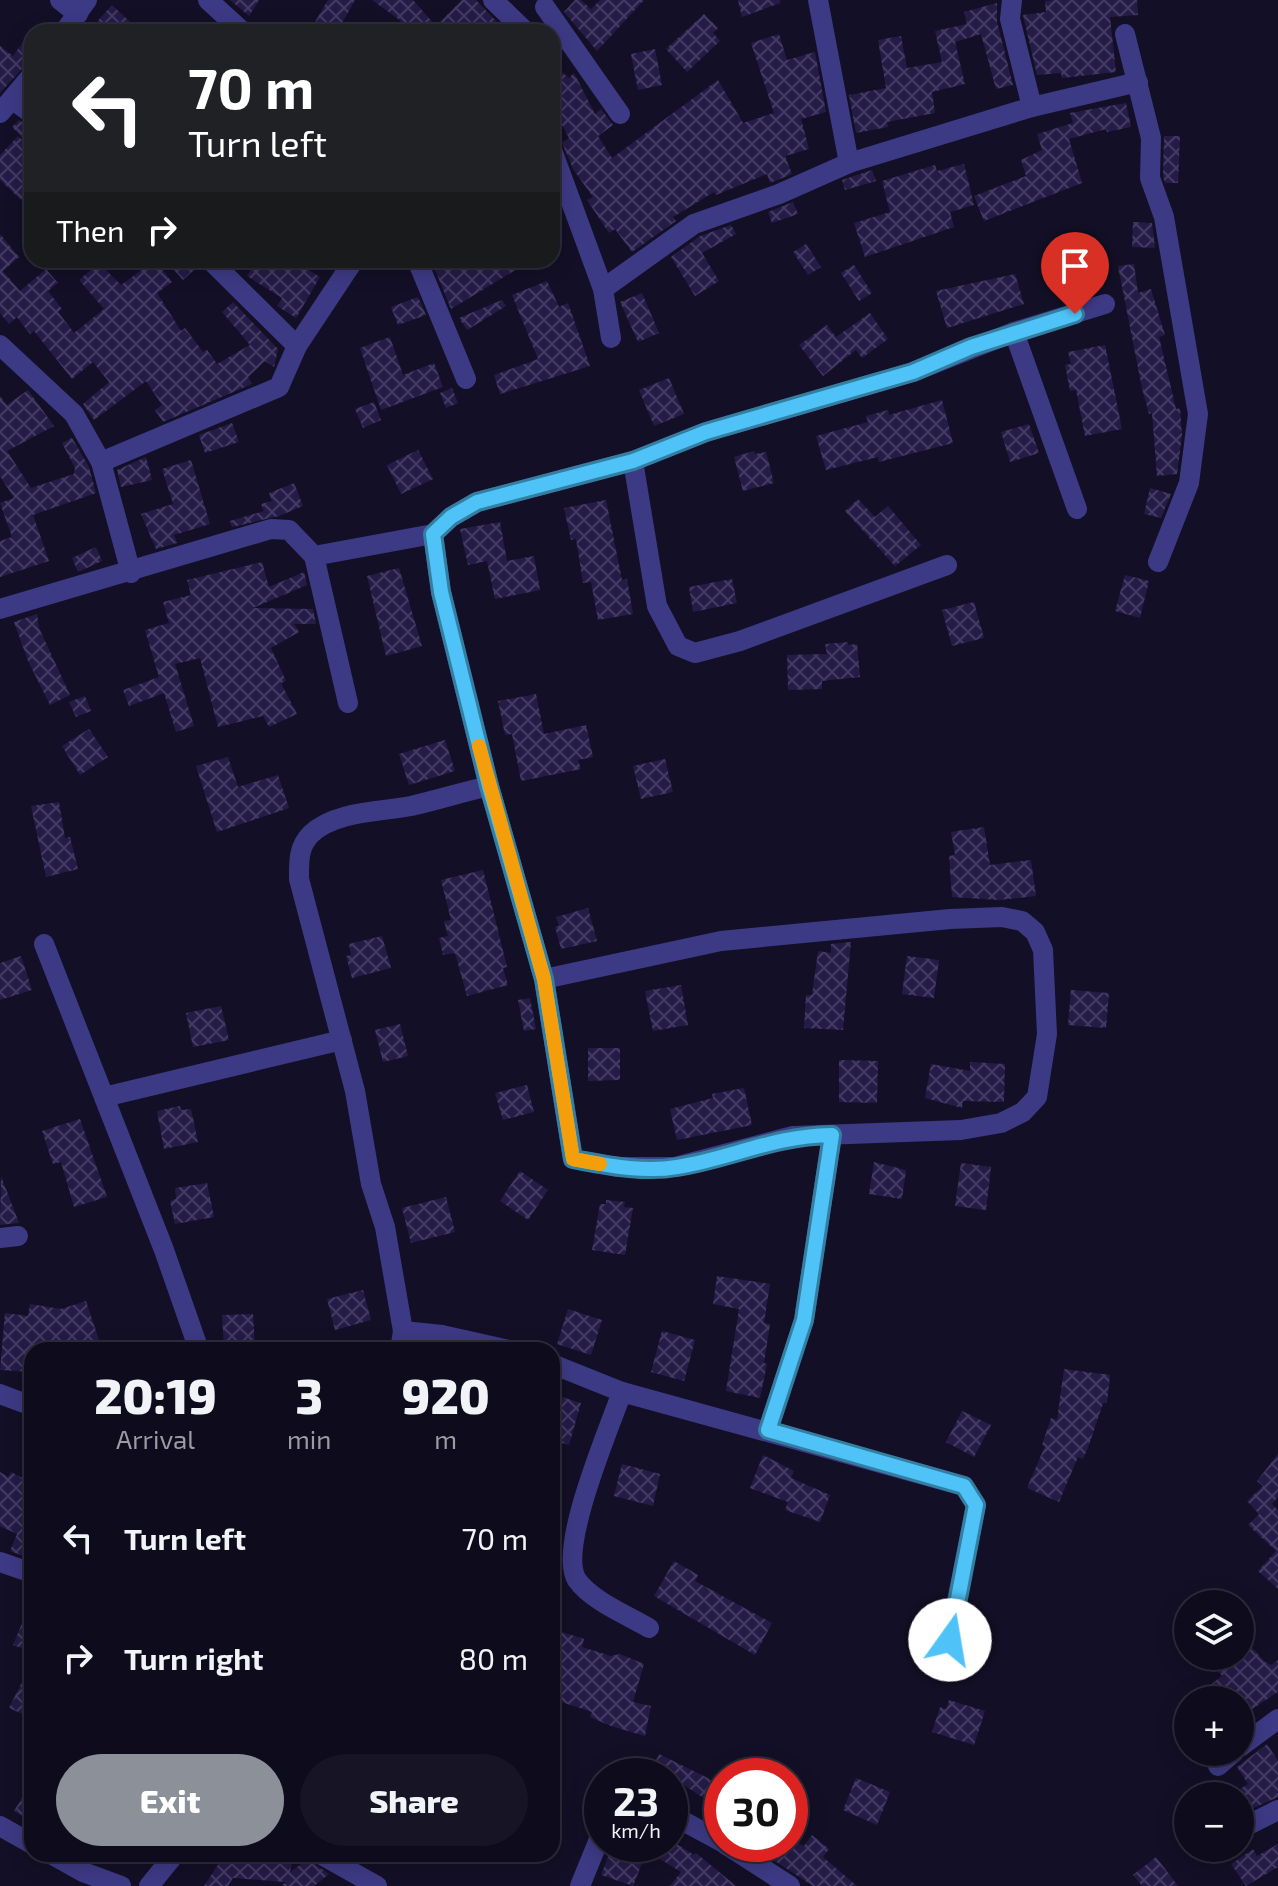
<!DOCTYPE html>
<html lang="en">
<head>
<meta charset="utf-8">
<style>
	:root { --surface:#0e0b1c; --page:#171425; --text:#f1f3f6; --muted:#9b9ba3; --line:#2e2b3b; --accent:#8c9099 }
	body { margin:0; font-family:"Exo 2",sans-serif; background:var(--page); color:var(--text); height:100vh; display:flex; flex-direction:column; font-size:30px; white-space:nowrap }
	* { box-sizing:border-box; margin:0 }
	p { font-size:26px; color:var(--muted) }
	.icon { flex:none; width:44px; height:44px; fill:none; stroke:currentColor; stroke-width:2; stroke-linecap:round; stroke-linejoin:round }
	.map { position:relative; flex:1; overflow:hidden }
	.side { position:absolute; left:24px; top:1342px; width:536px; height:520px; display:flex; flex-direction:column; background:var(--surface); border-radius:24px; box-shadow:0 4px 20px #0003,0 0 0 2px var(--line) }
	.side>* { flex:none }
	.hud { position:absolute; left:24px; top:24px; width:536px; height:244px; border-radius:24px; box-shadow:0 4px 20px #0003,0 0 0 2px var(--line); background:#202124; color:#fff; overflow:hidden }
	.controls { position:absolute; left:1174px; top:1590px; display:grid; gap:16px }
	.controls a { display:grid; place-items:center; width:80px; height:80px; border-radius:50%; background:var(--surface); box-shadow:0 4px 20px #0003,0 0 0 2px var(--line); font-size:40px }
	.speed { position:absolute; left:584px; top:1758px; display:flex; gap:16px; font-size:40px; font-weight:700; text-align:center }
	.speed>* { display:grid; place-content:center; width:104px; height:104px; border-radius:50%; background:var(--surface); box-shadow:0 4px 20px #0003,0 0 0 2px var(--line); line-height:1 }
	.speed small { font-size:20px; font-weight:400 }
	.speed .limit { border:12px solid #d22; background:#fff; color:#111 }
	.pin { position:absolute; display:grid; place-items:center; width:68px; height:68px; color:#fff; margin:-82px -34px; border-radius:50% 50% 50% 0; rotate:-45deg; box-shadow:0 0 8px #0007 }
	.pin .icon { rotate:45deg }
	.me { position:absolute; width:88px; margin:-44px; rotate:13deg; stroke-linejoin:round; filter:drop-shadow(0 0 6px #0008) }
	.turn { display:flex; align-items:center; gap:28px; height:168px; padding:0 32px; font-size:36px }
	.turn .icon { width:104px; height:104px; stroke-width:2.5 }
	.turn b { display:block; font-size:56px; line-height:68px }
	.then { display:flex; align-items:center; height:76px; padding:0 32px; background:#0003; gap:16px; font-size:30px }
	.eta { display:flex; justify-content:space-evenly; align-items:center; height:136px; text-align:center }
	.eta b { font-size:48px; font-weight:800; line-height:56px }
	.cta { display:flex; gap:16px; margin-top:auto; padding:16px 32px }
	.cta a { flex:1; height:92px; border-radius:48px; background:var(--accent); color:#fff; font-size:32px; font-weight:800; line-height:92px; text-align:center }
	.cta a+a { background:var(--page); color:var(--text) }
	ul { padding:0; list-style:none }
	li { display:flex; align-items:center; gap:24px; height:120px; padding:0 32px }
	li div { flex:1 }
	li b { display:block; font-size:30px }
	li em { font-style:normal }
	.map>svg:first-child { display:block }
	.building { fill:url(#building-cross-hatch) }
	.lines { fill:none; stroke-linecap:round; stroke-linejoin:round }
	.minor { stroke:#3d3a85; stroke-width:20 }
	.route-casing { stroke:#337fa1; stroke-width:20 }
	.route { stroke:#4fc3f7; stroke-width:14 }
	.slow { stroke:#f59e0b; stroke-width:14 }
</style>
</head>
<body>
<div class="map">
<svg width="1278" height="1886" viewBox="0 0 1278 1886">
	<defs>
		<pattern id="building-cross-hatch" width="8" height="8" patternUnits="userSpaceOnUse" patternTransform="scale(2)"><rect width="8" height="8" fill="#241b47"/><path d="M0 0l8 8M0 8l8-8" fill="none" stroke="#433b63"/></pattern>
	</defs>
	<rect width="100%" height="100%" fill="#130f26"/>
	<g class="building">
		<polygon points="230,0 259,0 249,16"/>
		<polygon points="328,0 355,0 337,32 309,32"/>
		<polygon points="372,0 413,0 436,26 462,0 476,0 499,24 492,32 405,32 398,23 401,21"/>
		<polygon points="575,0 581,0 591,9 600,0 644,0 597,51 564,12"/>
		<polygon points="738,0 780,0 780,3 742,17"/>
		<polygon points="1055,0 1137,0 1138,15 1110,17 1116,72 1062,78 1061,73 1037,75 1023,15 1046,12 1045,1"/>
		<polygon points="997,3 997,22 1013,85 996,89 981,34 955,42 965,84 932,92 935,113 887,122 888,127 856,133 849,95 886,88 878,40 901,36 907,68 942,62 935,31 967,24 964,12"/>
		<polygon points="112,5 141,32 100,32 93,26"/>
		<polygon points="704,14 718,28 713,33 720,41 687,72 666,49"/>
		<polygon points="779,34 787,60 815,52 826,112 801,119 809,149 785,156 792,174 770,183 767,174 716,195 714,192 673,217 676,221 632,252 615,229 609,233 587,200 593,197 573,169 562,143 569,138 552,106 552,64 569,78 574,73 595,114 601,109 613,125 598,136 612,158 718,80 743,123 774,113 751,43"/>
		<polygon points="23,42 32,49 32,58 0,93 0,46 13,56"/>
		<polygon points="655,49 662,85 638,90 631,54"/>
		<polygon points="1126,103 1131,127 1107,132 1106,129 1069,139 1082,183 984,221 974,196 1026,176 1021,160 1042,150 1037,134 1073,123 1070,113"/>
		<polygon points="19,120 32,129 32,148 12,127"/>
		<polygon points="18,136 32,149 32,189 21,200 0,180 0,155"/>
		<polygon points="1164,136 1180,136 1178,183 1165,183 1163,176"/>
		<polygon points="964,164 974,205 950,212 954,227 865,257 854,223 890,212 882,181 935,165 937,171"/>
		<polygon points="872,170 876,181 845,190 842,180"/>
		<polygon points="793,202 798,214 772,223 768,212"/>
		<polygon points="1133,222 1152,223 1155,248 1132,247"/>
		<polygon points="731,225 736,234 702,253 719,281 695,296 671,257 700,236"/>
		<polygon points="0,234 19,257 3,271 20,291 46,269 58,283 48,291 62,309 58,312 74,333 104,309 79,280 99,263 121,285 155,260 172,282 157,293 181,331 185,328 203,352 207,350 217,364 250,345 222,312 233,302 278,349 274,367 265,361 248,377 252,384 163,422 155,410 162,405 146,381 94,420 83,404 109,382 93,362 72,379 34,331 30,334 17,317 9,324 0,313"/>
		<polygon points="806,244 821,267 808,275 793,252"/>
		<polygon points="185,260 194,270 183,280 174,270"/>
		<polygon points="257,260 292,260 320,277 296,318 277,306 282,298 247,276"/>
		<polygon points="431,260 460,260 465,268 475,260 532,260 451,309"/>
		<polygon points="1134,264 1138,293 1151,289 1165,335 1159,337 1176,409 1180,408 1182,435 1177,474 1157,476 1152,413 1149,414 1142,388 1118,266"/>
		<polygon points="854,265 872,293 859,301 841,273"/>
		<polygon points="1015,274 1024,304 947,328 936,291"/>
		<polygon points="547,281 559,307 568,303 590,366 500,394 494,375 538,359 512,295"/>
		<polygon points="642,293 659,333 638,342 620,302"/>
		<polygon points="418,297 426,315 398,325 391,307"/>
		<polygon points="502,300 506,306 467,330 459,318"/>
		<polygon points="870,313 888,339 862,358 856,350 823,376 799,345 827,325 836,337"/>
		<polygon points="390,337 403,375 434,363 443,387 381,410 360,348"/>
		<polygon points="1105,345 1122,429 1085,436 1076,390 1070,391 1065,365 1071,364 1068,352"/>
		<polygon points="669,378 684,414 654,426 639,390"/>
		<polygon points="452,388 458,403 446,408 440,393"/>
		<polygon points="28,390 54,426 7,451 31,488 74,474 75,468 62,443 72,438 89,467 96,493 33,515 49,561 0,577 0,541 12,537 0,503 14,498 0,476 0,396 7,405"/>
		<polygon points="942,400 953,443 879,462 878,457 826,470 816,436 868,422 866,416 888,410 889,415"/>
		<polygon points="374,402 381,420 363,428 355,409"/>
		<polygon points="232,423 239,442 205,453 199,435"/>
		<polygon points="1029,424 1039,453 1010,462 1001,432"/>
		<polygon points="418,450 433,479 401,494 387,465"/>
		<polygon points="754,451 755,454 766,452 774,483 743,491 734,457"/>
		<polygon points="146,457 152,480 121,487 117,470"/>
		<polygon points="191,460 210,524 174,535 177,543 156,549 141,514 173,504 162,469"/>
		<polygon points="294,483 303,506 279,516 232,527 230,521 264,511 261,504 272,501 269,493"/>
		<polygon points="1150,488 1171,494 1161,518 1144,514"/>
		<polygon points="858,499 875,517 888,506 921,545 895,566 845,511"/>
		<polygon points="606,500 622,580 627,579 633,614 598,620 591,582 583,583 576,539 571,540 564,508"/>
		<polygon points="500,522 507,561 534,556 540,590 495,599 487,561 468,565 460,529"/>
		<polygon points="96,547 102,561 78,572 72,558"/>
		<polygon points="262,562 269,587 304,572 307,585 253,608 313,609 316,624 294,624 299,632 271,648 286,681 281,683 297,714 269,727 263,716 218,727 200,658 175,664 194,726 176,732 164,693 129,706 123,690 159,677 145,630 169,623 163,602 191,595 187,580"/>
		<polygon points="399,568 422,646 386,656 367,576"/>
		<polygon points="1125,575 1149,581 1140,618 1115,611"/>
		<polygon points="732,579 737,603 693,612 689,587"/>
		<polygon points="974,602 984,638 952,646 942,610"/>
		<polygon points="37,614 39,628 70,695 50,705 28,661 14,622"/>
		<polygon points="848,642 848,645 857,644 860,677 822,681 822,689 788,690 787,655 827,654 825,644"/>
		<polygon points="536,694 544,734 586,725 593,757 578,760 581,769 521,781 512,734 505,735 498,701"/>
		<polygon points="85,696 91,711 76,717 69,702"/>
		<polygon points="89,729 108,757 80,775 62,746"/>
		<polygon points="445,740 455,771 409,785 399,754"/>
		<polygon points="228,757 238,787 278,775 289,808 217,832 196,766"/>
		<polygon points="665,759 673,792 641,799 633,766"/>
		<polygon points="59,802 65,838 70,837 78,869 46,877 31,806"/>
		<polygon points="984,827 990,865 1031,860 1036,896 999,900 952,897 949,856 955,855 951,832"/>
		<polygon points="483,870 507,967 503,968 508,985 467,996 455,953 443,955 439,938 448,936 444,921 451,920 441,880"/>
		<polygon points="588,908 597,941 561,949 555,927 559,926 556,917"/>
		<polygon points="382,936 391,968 352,978 346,956 351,955 349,944"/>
		<polygon points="851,942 843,1030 804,1028 806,995 812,995 818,951 831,953 831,944"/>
		<polygon points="21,956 32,990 0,1000 0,963"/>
		<polygon points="907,956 939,960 934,998 902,994"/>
		<polygon points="681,985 688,1025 653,1031 645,991"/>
		<polygon points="1071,990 1109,993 1106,1028 1068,1025"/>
		<polygon points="530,998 536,1029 524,1031 518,1000"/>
		<polygon points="221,1006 229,1040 193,1047 186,1013"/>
		<polygon points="400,1024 408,1056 383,1062 375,1030"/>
		<polygon points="588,1048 620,1048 620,1080 588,1081"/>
		<polygon points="839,1060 878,1061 877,1103 839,1102"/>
		<polygon points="970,1062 1005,1064 1004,1102 963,1101 962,1108 925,1098 931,1064 970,1071"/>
		<polygon points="527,1085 534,1112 503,1120 495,1093"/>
		<polygon points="744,1088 752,1125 677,1140 670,1109 713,1098 712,1094"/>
		<polygon points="180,1106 181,1110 191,1109 198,1142 164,1149 157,1111"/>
		<polygon points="80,1119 107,1197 74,1207 61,1162 53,1164 42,1131"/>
		<polygon points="874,1162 906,1170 902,1199 869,1194"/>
		<polygon points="961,1163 991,1167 986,1210 955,1206"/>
		<polygon points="520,1171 548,1190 528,1220 500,1201"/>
		<polygon points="1,1176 19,1223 18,1223 0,1225"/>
		<polygon points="207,1183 214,1217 175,1224 170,1201 176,1199 175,1188"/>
		<polygon points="446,1197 455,1232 411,1243 402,1208"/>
		<polygon points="606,1200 625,1202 624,1207 633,1208 625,1255 592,1250 600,1204 606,1204"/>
		<polygon points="717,1276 770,1284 764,1323 770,1324 764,1363 767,1364 760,1398 726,1391 739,1309 713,1304"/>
		<polygon points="363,1290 371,1320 335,1330 327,1299"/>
		<polygon points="86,1301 100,1343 87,1348 43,1343 42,1348 32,1346 32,1372 0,1370 5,1313 28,1316 30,1304 61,1309"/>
		<polygon points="568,1309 602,1320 591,1355 557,1344"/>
		<polygon points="253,1314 255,1346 224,1348 222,1315"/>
		<polygon points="662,1331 695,1340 684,1381 651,1372"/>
		<polygon points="1064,1369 1110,1375 1107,1403 1103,1403 1089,1445 1083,1459 1078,1457 1059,1502 1027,1488 1045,1446 1042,1445 1051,1418 1057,1420"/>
		<polygon points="552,1394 581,1403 569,1445 552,1440"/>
		<polygon points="962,1411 991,1425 974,1457 946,1442"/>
		<polygon points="1278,1454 1278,1497 1272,1504 1278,1510 1278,1589 1258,1571 1276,1551 1248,1525 1259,1514 1247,1501 1263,1486 1257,1481"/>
		<polygon points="763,1455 794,1471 791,1478 830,1495 820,1522 785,1510 788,1502 750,1488"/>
		<polygon points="622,1464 660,1474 653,1506 614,1496"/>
		<polygon points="0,1472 8,1477 11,1472 32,1483 32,1510 26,1523 32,1526 32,1559 10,1551 17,1534 0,1526"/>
		<polygon points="674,1561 698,1575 695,1581 772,1623 755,1655 654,1596"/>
		<polygon points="32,1599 32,1652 13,1645"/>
		<polygon points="562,1632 584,1639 582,1647 611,1656 620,1654 644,1664 633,1702 651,1706 645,1736 611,1726 590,1717 592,1712 552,1699 552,1663"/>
		<polygon points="1240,1634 1265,1662 1271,1665 1278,1660 1278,1692 1240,1717 1240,1700 1219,1700 1208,1687 1222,1676 1212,1664 1221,1656 1240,1656"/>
		<polygon points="32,1662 32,1707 27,1716 9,1708"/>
		<polygon points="949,1700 985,1711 974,1745 932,1732 940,1707 946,1709"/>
		<polygon points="1267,1744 1278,1761 1278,1797 1240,1814 1240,1789 1248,1784 1237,1767"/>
		<polygon points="659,1754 722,1785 722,1810 670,1776 649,1776"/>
		<polygon points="856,1778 890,1792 877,1825 843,1810"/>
		<polygon points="32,1781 32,1822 14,1811"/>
		<polygon points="812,1835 829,1849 823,1857 857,1886 813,1886 749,1844 790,1844 790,1839 804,1846"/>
		<polygon points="672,1841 694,1855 696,1853 736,1886 670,1886 681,1872 660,1859"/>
		<polygon points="613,1844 645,1856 633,1886 601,1875"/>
		<polygon points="1278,1844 1278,1867 1246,1886 1231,1864 1253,1849 1257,1856"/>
		<polygon points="225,1854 294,1854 290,1872 308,1859 329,1874 314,1886 281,1886 286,1882 233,1878 228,1886 204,1886"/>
		<polygon points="1156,1857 1178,1886 1142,1886 1133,1875"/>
	</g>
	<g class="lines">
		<g class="minor">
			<polyline points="60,0 78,14"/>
			<polyline points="208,0 243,32"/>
			<polyline points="493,0 526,32"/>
			<polyline points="818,0 849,163"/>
			<polyline points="1012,0 1010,19 1032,107"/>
			<polyline points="545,7 620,114"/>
			<polyline points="64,32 87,0"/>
			<polyline points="1125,34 1151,138 1150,178 1164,217 1198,414 1189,483 1158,562"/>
			<polyline points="13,100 32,114"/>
			<polyline points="0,113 32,75"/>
			<polyline points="552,150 603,289 611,338"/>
			<polyline points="210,260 297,346"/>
			<polyline points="417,260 466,379"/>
			<polyline points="603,289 694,224 779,194 849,163 1032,107 1138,82"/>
			<polyline points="1014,332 1077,509"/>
			<polyline points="0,345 74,414 101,462 131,573"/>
			<polyline points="633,461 657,606 678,646 695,653 740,641 947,565"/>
			<polyline points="101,462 279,387 297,346 354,260"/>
			<polyline points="314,556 433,534"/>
			<polyline points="0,609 271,529 289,530 314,556 348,703"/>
			<polyline points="44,944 164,1250 199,1350"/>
			<polyline points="544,979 721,941 950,919 1002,917 1022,921 1035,932 1043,950 1047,1034 1037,1097 1023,1112 1001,1123 961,1130 793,1136 675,1167 617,1167 573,1159 544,979 489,786 441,592 433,534 451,517 477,502 633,461 706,432 913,372 1014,332 1105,304"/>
			<polyline points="104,1097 342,1040"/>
			<polyline points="0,1238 18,1236"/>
			<polyline points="403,1331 442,1335 509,1350"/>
			<path d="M400,1350L403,1331L385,1227L371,1184L355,1091L299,879C299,862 298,847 311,834C335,811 381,812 411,806C437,800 463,792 489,786"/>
			<polyline points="552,1364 622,1392 964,1486 976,1505 945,1661"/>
			<path d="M622,1392C609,1429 557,1549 577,1580C592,1601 627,1615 649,1628"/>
			<polyline points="0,1394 32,1406"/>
			<polyline points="768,1430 804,1320 832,1135"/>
			<polyline points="0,1562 32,1573"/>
			<polyline points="1240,1747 1278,1719"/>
			<polyline points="1218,1766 1234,1752"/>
			<polyline points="670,1814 722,1842"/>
			<polyline points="0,1826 32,1844"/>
			<polyline points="1240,1829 1278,1810"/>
			<polyline points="725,1844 790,1886"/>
			<polyline points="51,1854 83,1872 121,1886"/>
			<polyline points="320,1854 377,1886"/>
			<polyline points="149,1886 175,1854"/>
			<polyline points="580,1886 602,1832"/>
		</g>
	</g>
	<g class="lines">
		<defs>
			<path id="route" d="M950,1640L976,1505L964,1486L768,1430L804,1320L832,1135C772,1136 733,1158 677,1167C643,1173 606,1165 573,1159L544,979L489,786L441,592L433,534L451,517L477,502L633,461L706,432L913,372L971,347L1075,314"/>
		</defs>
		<use href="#route" class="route-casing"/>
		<use href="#route" class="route"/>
		<polyline class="slow" points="479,746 544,979 573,1159 600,1164"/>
	</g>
</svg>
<div class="controls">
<a><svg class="icon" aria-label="layers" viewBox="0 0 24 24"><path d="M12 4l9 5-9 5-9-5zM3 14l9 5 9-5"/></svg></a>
<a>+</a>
<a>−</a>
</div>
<div class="speed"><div>23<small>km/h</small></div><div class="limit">30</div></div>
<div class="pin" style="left:1075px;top:314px;background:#d93025"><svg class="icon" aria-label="arrive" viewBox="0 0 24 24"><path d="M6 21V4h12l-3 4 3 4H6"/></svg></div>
<svg class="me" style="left:950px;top:1640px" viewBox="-20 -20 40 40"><circle r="19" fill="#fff"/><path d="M0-13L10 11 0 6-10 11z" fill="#4fc3f7"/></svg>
<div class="hud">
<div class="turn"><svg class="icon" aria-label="left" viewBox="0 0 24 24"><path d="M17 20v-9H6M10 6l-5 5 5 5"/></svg><div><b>70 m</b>Turn left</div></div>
<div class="then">Then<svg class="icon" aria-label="right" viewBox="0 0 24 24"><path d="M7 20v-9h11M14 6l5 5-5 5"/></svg></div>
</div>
<section class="side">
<div class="eta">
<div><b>20:19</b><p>Arrival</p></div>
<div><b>3</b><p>min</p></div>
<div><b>920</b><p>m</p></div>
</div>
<ul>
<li><svg class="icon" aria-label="left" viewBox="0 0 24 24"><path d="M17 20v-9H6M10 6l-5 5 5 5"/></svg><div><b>Turn left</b></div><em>70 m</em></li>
<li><svg class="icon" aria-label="right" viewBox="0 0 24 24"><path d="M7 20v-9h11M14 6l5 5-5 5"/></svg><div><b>Turn right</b></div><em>80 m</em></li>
</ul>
<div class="cta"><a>Exit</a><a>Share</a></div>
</section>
</div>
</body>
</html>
